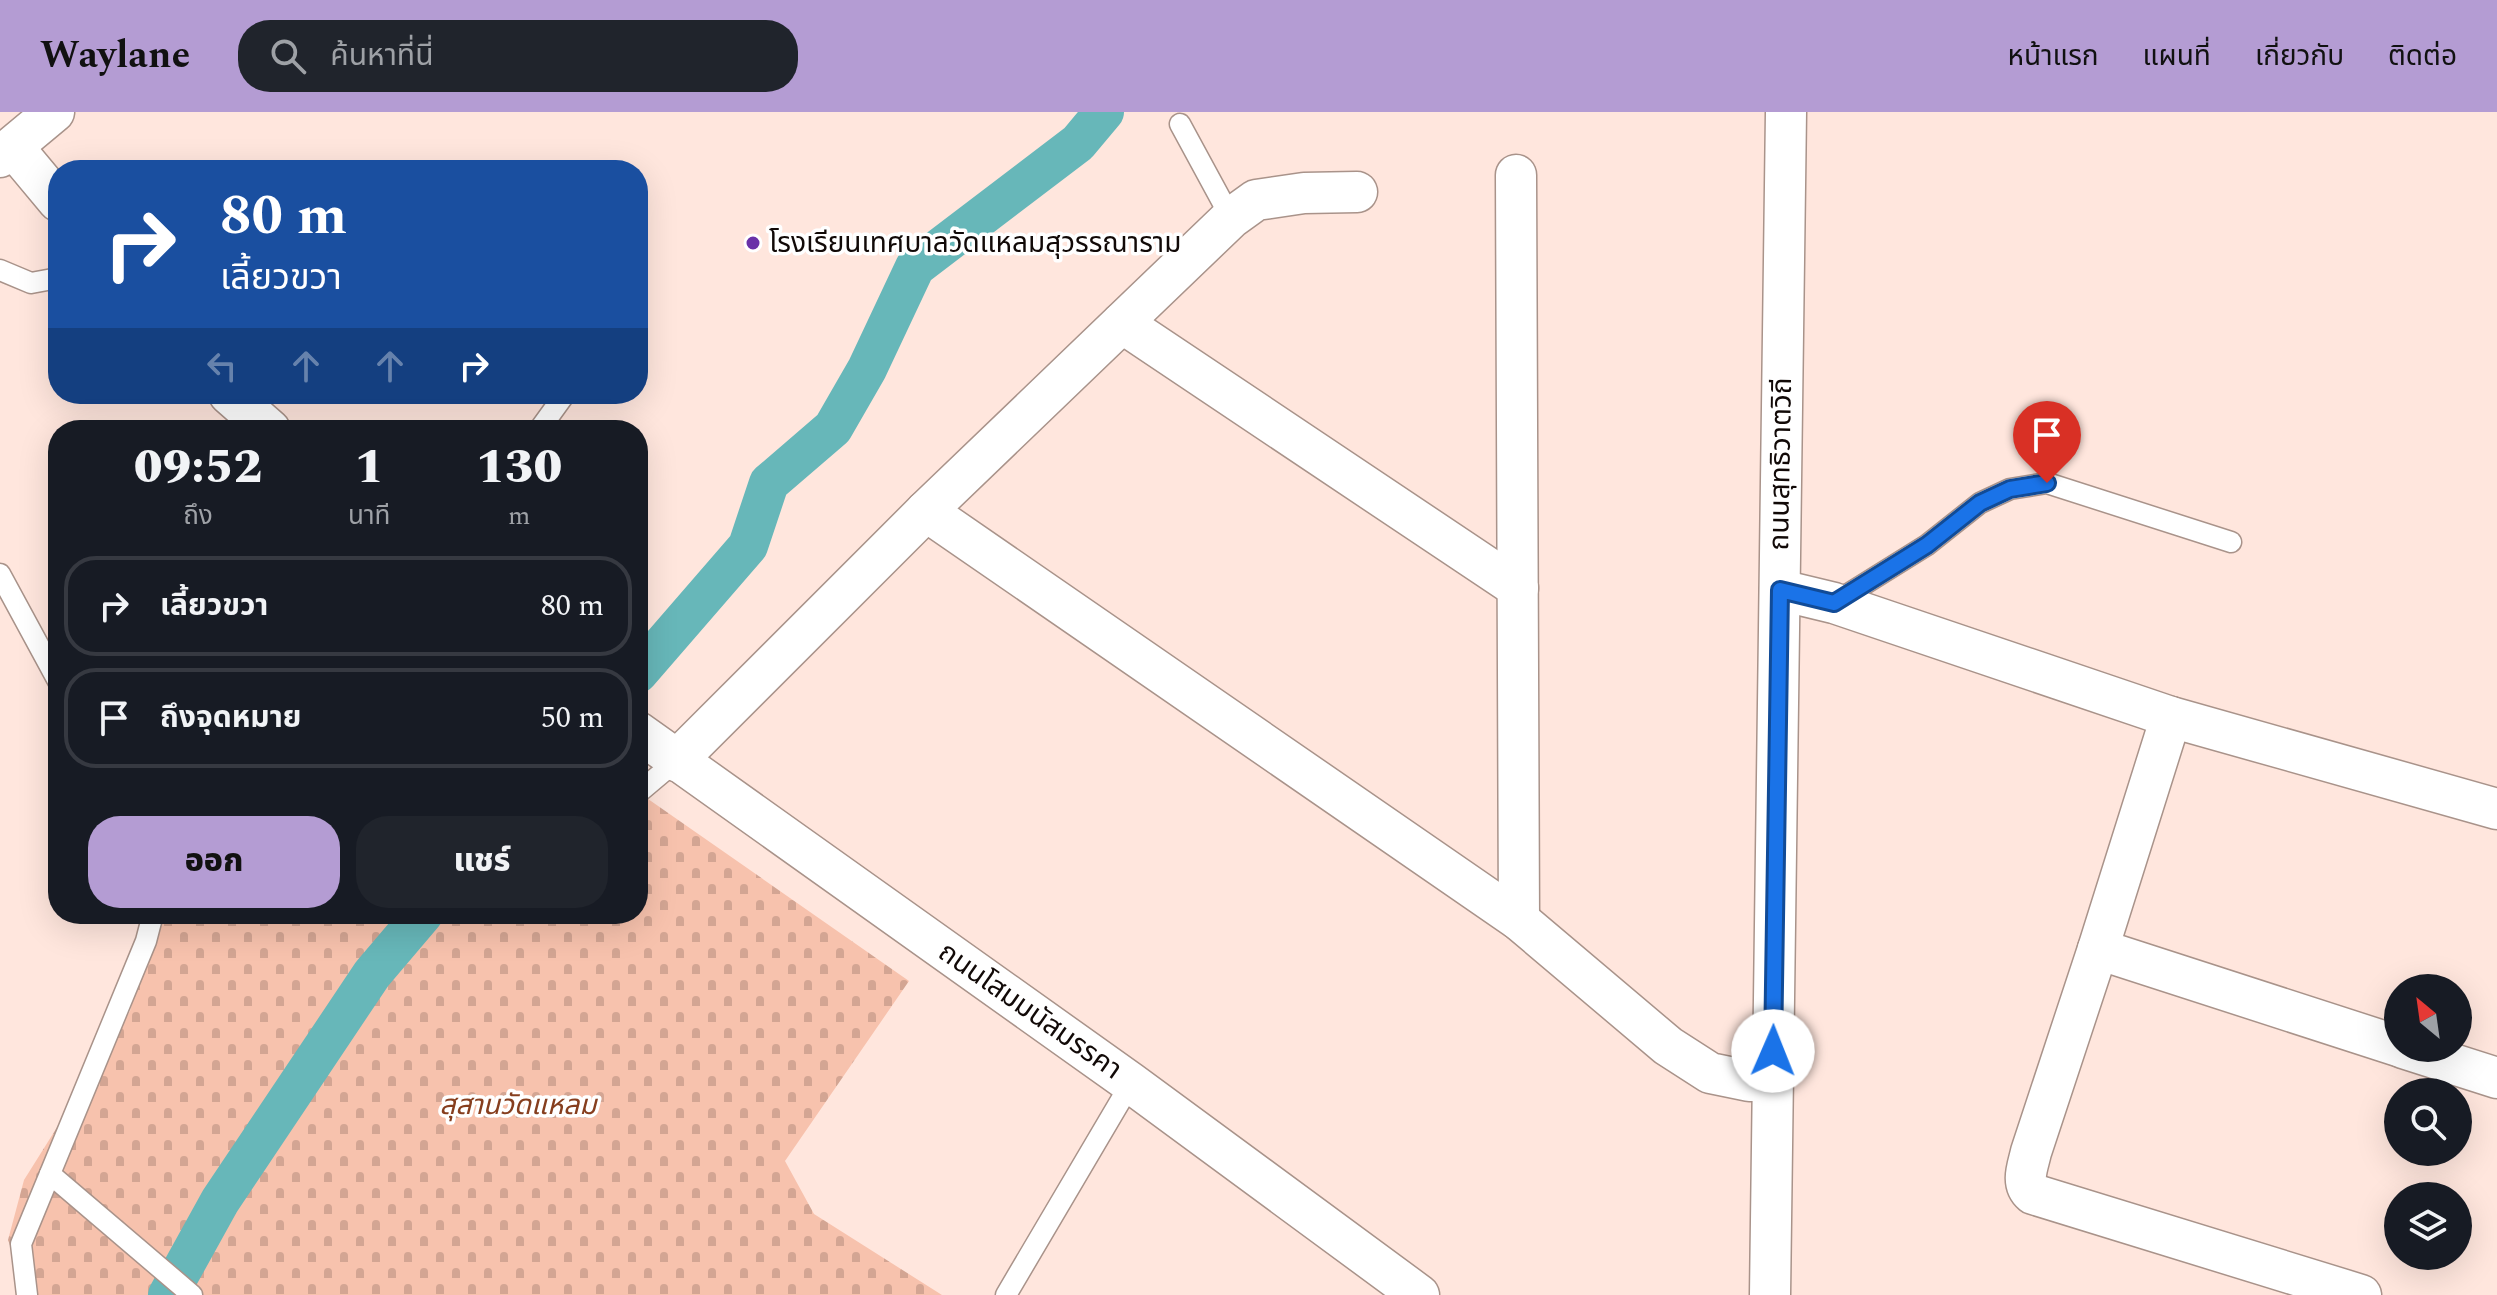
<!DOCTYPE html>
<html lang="th">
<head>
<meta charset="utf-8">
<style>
	:root { --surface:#171b24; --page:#20242c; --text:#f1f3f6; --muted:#9ea1a6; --line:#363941; --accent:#b49cd3 }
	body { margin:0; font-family:Spectral,"Noto Sans Thai",serif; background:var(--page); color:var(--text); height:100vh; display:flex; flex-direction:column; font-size:30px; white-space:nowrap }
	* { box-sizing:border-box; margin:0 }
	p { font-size:26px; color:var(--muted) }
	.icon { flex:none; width:44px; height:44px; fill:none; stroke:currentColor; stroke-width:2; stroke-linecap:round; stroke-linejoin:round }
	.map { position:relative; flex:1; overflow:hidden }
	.drawer { position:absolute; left:48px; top:308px; width:600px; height:504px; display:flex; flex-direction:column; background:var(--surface); border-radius:32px; box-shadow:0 8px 32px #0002 }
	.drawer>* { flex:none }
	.hud { position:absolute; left:48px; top:48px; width:600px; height:244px; border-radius:32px; box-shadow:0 8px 32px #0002; background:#1a4fa0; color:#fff; overflow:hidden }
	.needle { width:52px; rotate:331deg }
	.controls { position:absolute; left:2384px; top:862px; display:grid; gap:16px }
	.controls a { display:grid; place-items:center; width:88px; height:88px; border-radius:50%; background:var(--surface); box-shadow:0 8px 32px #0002; font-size:40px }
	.pin { position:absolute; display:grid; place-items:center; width:68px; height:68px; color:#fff; margin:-82px -34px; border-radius:50% 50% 50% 0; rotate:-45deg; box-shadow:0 0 8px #0007 }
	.pin .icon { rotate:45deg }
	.me { position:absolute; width:88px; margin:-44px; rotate:1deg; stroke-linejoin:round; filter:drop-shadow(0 0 6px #0008) }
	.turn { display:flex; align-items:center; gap:28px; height:168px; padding:0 40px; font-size:36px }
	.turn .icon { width:104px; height:104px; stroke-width:2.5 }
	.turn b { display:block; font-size:56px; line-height:68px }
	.lanes { display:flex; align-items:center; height:76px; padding:0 40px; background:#0003; justify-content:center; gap:40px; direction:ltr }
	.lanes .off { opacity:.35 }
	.eta { display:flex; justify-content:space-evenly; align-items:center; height:136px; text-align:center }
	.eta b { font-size:48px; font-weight:800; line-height:56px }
	.action { display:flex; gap:16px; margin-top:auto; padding:16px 40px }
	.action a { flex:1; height:92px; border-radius:32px; background:var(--accent); color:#111; font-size:32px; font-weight:800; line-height:92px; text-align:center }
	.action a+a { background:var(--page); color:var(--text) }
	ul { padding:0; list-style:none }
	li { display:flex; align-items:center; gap:24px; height:100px; margin:0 16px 12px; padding:0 24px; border:4px solid var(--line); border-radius:32px }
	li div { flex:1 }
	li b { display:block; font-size:30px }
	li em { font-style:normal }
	header { display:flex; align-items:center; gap:48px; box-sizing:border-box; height:112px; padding:0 40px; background:var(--accent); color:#111 }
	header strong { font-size:38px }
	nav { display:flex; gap:44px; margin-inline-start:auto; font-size:28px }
	.search { width:560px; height:72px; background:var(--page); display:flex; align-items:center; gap:20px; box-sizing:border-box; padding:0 28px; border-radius:32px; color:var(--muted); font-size:30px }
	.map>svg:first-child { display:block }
	.cemetery { fill:url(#cemetery-stones) }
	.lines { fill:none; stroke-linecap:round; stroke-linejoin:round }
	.canal { stroke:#67b7b9; stroke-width:40 }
	.lane-casing { stroke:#a9938a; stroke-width:23 }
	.street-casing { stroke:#a9938a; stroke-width:43 }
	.lane { stroke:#fff; stroke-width:20 }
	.street { stroke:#fff; stroke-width:40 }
	.route-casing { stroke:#114b97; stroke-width:20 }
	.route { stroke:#1a73e8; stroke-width:14 }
	.poi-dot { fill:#6931a8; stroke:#fff; stroke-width:3 }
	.labels { text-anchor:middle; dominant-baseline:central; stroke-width:7; stroke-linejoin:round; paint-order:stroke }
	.poi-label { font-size:28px; fill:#110907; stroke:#fff; text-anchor:start }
	.street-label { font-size:28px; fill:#110907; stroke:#fff }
	.park-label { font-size:28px; font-style:italic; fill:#863e1e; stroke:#fff }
</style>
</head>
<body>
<header>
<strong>Waylane</strong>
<div class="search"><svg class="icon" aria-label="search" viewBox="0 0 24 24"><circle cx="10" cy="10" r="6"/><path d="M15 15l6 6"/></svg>ค้นหาที่นี่</div>
<nav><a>หน้าแรก</a><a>แผนที่</a><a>เกี่ยวกับ</a><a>ติดต่อ</a></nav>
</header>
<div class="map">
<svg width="2497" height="1183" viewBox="0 0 2497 1183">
	<defs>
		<pattern id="cemetery-stones" width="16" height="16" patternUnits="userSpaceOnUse" patternTransform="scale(2)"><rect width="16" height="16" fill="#f7c2ad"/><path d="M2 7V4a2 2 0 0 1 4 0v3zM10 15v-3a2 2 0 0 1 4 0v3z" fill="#d3a593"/></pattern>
	</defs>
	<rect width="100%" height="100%" fill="#ffe6dd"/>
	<polygon class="cemetery" points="638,680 909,869 785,1049 814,1102 942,1183 29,1183 8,1128 24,1068 130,899 156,802 638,802"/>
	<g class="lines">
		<g class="canal">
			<polyline points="638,561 748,434 769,371 833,316 867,257 915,155 1078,31 1104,0"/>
			<polyline points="168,1183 220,1089 372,862 423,802"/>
		</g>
		<defs>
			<g id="lane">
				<polyline points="1180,12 1231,106"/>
				<polyline points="0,158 31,171 58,166"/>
				<polyline points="539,318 565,282"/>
				<polyline points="0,462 58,569"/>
				<polyline points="1834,491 1927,433 1980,391 2010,377 2047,371 2231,430"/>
				<polyline points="638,681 676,649"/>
				<polyline points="50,1062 192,1183"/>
				<polyline points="27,1183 21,1132 146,829 153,802"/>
				<polyline points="1006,1183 1131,971"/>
			</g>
			<g id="street">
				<polyline points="13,35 58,89"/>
				<polyline points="0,45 54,0"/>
				<polyline points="1516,63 1519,808"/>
				<polyline points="1122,211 1518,476"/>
				<polyline points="229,282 270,318"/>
				<polyline points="926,399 1519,808 1668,934 1710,961 1749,969 1773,969"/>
				<polyline points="1780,478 1834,491 2171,605 2497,697"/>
				<path d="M2171,605L2098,837L2031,1040C2028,1054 2020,1071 2033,1082L2361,1183"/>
				<polyline points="638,620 1131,971 1419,1183"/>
				<polyline points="676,649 926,399 1231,106 1256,88 1304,81 1357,80"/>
				<polyline points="2098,837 2398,934"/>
				<polyline points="2403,936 2497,966"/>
				<polyline points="1770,1183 1786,0"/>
			</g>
		</defs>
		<use href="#lane" class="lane-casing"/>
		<use href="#street" class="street-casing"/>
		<use href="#lane" class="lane"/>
		<use href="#street" class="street"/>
	</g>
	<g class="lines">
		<defs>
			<polyline id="route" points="1773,939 1780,478 1834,491 1927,433 1980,391 2010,377 2047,371"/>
		</defs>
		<use href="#route" class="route-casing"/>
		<use href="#route" class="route"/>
	</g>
	<circle class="poi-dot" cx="753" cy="131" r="8"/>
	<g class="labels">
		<g class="poi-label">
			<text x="769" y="131">โรงเรียนเทศบาลวัดแหลมสุวรรณาราม</text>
		</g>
		<g class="street-label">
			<text transform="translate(1781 352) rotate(-89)">ถนนสุทธิวาตวิถี</text>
			<text transform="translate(1030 899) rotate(35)">ถนนโสมมนัสมรรคา</text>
		</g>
		<g class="park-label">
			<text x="518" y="993">สุสานวัดแหลม</text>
		</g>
	</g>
</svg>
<div class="controls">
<a><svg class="needle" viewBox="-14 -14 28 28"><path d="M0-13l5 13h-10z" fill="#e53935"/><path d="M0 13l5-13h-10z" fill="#9ea1a6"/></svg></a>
<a><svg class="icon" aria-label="search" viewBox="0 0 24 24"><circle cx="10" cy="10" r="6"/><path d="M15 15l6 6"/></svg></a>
<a><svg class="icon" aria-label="layers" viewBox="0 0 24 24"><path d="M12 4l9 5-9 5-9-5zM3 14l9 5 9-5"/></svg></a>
</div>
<div class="pin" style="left:2047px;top:371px;background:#d93025"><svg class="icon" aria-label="arrive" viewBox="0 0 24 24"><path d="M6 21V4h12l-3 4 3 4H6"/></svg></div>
<svg class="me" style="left:1773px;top:939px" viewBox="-20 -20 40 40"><circle r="19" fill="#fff"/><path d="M0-13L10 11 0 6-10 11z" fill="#1a73e8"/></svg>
<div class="hud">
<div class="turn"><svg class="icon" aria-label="right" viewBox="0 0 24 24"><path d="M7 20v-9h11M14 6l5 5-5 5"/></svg><div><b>80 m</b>เลี้ยวขวา</div></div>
<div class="lanes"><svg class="icon off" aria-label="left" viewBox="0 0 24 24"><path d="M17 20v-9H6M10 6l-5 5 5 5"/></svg><svg class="icon off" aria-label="ahead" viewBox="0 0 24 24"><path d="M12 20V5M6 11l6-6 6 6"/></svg><svg class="icon off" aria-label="ahead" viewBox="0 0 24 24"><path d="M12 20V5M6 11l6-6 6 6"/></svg><svg class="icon" aria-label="right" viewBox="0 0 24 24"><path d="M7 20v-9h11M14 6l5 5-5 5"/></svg></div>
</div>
<section class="drawer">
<div class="eta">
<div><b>09:52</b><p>ถึง</p></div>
<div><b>1</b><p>นาที</p></div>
<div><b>130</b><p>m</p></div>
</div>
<ul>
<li><svg class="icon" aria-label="right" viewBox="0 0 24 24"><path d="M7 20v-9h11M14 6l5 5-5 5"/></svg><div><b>เลี้ยวขวา</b></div><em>80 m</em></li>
<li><svg class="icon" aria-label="arrive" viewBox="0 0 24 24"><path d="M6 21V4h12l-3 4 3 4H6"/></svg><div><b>ถึงจุดหมาย</b></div><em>50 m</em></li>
</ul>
<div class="action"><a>ออก</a><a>แชร์</a></div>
</section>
</div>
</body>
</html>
